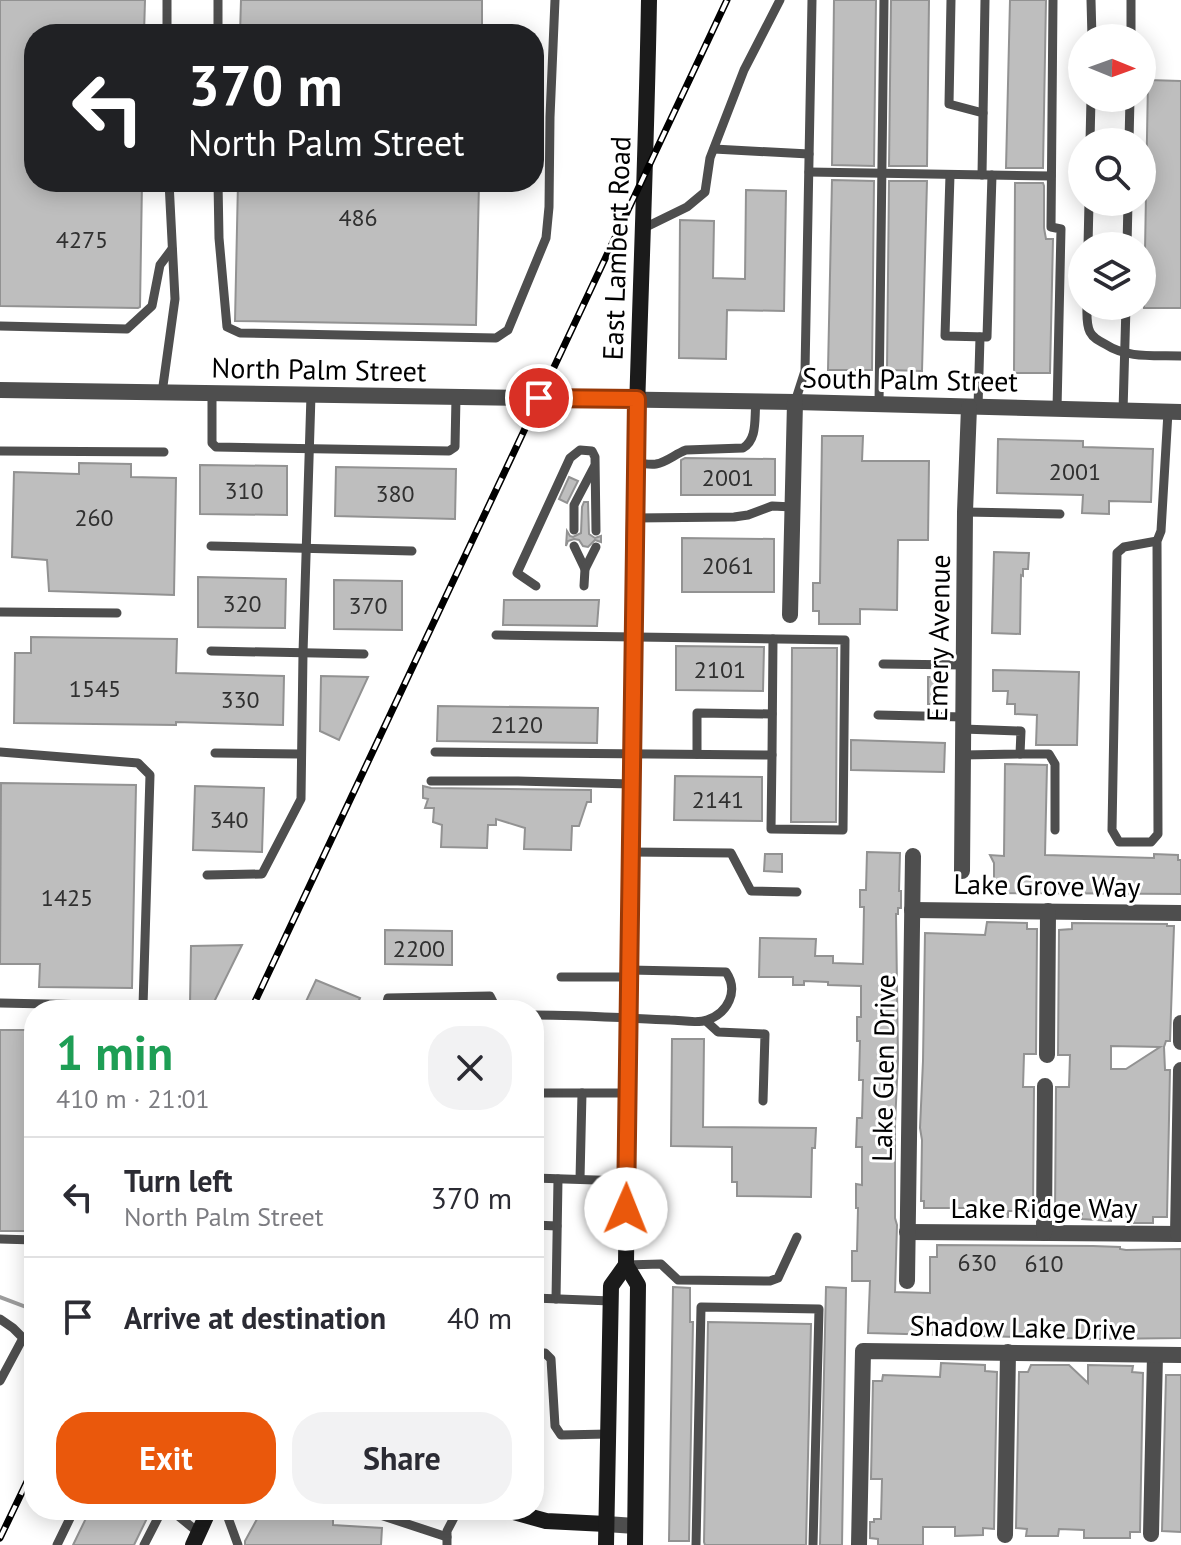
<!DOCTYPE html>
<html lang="en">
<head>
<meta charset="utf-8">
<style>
	:root { --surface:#fff; --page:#f2f2f3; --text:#2b2b33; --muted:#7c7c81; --line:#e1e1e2; --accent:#ea580c }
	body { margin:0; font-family:"PT Sans",sans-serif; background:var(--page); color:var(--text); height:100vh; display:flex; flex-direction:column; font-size:30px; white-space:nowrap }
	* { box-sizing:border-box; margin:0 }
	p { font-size:26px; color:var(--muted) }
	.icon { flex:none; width:44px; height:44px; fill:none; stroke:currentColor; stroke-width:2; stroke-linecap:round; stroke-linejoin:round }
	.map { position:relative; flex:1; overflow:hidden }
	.sheet { position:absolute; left:24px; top:1000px; width:520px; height:520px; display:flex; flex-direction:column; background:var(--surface); border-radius:32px; box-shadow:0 4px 20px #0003 }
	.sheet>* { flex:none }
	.hud { position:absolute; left:24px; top:24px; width:520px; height:168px; border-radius:32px; box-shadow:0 4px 20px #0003; background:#202124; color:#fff; overflow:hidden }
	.needle { width:52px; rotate:91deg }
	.controls { position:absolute; left:1068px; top:24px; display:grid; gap:16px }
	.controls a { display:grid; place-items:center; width:88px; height:88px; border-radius:50%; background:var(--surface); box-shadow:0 4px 20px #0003; font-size:40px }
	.pin { position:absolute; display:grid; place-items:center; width:68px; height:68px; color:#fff; margin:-34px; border:4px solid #fff; border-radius:50%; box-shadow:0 2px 8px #0007 }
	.me { position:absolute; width:88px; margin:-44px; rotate:1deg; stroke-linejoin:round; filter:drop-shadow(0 0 6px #0008) }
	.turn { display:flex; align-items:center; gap:28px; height:168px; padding:0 32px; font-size:36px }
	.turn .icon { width:104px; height:104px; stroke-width:2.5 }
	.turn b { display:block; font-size:56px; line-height:68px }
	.round { display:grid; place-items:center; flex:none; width:84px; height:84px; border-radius:32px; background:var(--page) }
	.head { display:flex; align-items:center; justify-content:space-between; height:136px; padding:0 32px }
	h1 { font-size:48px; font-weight:700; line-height:60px; color:#1e9e55 }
	.cta { display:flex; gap:16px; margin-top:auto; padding:16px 32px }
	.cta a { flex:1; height:92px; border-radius:32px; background:var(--accent); color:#fff; font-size:32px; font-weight:700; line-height:92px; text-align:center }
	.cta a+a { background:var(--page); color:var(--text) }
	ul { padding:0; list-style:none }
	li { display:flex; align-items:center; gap:24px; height:120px; padding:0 32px; border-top:2px solid var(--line) }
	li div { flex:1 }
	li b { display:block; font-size:30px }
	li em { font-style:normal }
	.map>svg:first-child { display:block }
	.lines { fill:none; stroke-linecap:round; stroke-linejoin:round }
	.stream { stroke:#9c9c9c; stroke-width:4 }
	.building { fill:#bebebe; stroke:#929292; stroke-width:2; fill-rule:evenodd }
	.lane { stroke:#4e4e4e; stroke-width:9 }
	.street { stroke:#4e4e4e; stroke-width:16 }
	.secondary { stroke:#1b1b1b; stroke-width:16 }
	.rail-casing { stroke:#000; stroke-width:7 }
	.rail { stroke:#fff; stroke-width:4; stroke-dasharray:12; stroke-linecap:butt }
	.route-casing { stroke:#983908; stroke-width:20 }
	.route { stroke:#ea580c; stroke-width:14 }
	.labels { text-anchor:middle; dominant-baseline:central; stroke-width:6; stroke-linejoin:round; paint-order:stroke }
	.number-label { font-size:24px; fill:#303030 }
	.street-label { font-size:28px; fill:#000; stroke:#fff }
</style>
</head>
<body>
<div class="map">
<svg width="1181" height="1545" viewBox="0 0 1181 1545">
	<rect width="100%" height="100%" fill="#fff"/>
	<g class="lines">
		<polyline class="stream" points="0,1297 34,1310"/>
	</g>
	<g class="building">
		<polygon points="0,0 145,0 144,34 34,34 34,182 142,182 140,307 138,308 0,306"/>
		<polygon points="241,0 482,0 482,34 240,34"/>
		<polygon points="834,0 876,0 874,166 832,165"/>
		<polygon points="891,0 929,0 927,166 889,166"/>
		<polygon points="1010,0 1046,0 1043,168 1006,168"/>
		<polygon points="1148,80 1181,81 1181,308 1144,308"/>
		<polygon points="832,180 874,181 872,370 828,370"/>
		<polygon points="889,181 927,181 922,371 887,370"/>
		<polygon points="238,182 479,182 476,325 235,321"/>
		<polygon points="1015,183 1043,183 1044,186 1044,228 1046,239 1053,239 1050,373 1014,373"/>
		<polygon points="746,190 786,191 784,311 727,310 726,359 679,358 680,220 714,221 713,278 745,279"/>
		<polygon points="822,436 863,436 862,461 929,461 928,540 898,540 897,610 860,609 860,624 819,624 819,611 813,611 813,583 820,583"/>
		<polygon points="998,439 1083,441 1083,447 1153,449 1151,502 1109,501 1109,514 1082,513 1083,495 997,493"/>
		<polygon points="685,458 775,459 775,495 681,495 681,460"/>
		<polygon points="79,463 131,464 131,477 176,478 174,595 49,591 47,560 12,557 14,472 79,474"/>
		<polygon points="200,465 287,466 287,515 200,514"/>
		<polygon points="336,467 456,469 455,519 335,516"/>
		<polygon points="569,477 578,481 567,503 559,499"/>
		<polygon points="584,502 588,502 589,534 595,538 601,536 601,542 595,540 588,547 583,546 579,540 574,539 568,541 566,546 567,531 570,536 573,537 581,533 582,507"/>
		<polygon points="682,538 774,539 774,592 682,592"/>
		<polygon points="994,552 1029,553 1028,569 1023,569 1023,576 1021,575 1020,634 992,633"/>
		<polygon points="198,577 286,579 285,628 198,627"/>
		<polygon points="334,580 402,581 402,630 334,629"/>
		<polygon points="504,600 599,600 597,626 503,625"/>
		<polygon points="31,637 177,639 176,673 284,676 283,725 176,722 176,725 14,723 15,653 31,653"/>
		<polygon points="676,646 764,647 763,691 676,690"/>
		<polygon points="792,648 837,648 836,822 791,822"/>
		<polygon points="993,670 1079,672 1077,745 1036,745 1037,715 1015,714 1015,704 1007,704 1008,691 993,691"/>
		<polygon points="321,676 368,677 339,740 320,731"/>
		<rect x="928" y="677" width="13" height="27"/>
		<polygon points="438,706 598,708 597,743 437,741"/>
		<polygon points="851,740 945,743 944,772 851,770"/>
		<polygon points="1005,764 1047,765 1045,855 1154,858 1154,854 1178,855 1178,860 1181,860 1181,894 994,893 994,863 990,855 1004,856"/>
		<polygon points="675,776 762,777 762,821 674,820"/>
		<polygon points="1,783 136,785 132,988 39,987 40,964 0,964"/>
		<polygon points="195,786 264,788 262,852 193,850"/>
		<polygon points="423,786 431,788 591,790 591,802 587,802 579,826 572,826 571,850 524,849 525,828 496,819 496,825 488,825 487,848 441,847 442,825 433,822 434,808 425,808 428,799 423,798"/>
		<polygon points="867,852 900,853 899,891 901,891 901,908 898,908 898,914 896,914 898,1059 895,1125 895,1218 897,1225 895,1292 930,1293 930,1257 937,1257 937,1245 1093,1246 1120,1247 1120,1249 1126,1250 1181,1249 1181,1338 1100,1339 868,1333 870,1281 852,1281 852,1251 857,1251 858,1208 856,1208 856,1184 862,1185 862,1147 856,1147 857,1118 862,1118 863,1080 859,1080 860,1041 857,1041 857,1017 861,1017 861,986 828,985 828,982 804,981 804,985 793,985 793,977 759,977 760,938 816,939 815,956 833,956 833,963 863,964 864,907 860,907 860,890 866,890"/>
		<polygon points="765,854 782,854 782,872 764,871"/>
		<polygon points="987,922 1027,923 1027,929 1037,929 1036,1054 1024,1054 1023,1087 1034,1087 1033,1211 1008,1211 1008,1217 987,1216 987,1211 979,1211 979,1208 924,1208 924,1201 921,1201 922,1140 920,1128 923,1061 925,933 985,935"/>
		<path d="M1072,923L1167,924V926H1174L1170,1041H1166L1164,1047L1165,1070H1170L1167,1217H1153V1223H1134V1217L1111,1216V1221L1082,1219V1213L1055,1212L1056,1087H1069L1070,1055H1058L1059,930L1072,929ZM1111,1046L1159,1047H1160L1126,1069H1111Z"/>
		<polygon points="385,930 452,931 452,965 385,964"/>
		<polygon points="242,945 213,1004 190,1004 191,946"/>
		<polygon points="316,980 360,998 355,1010 302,1010"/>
		<rect x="0" y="1030" width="34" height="201"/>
		<polygon points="672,1039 704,1039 703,1127 816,1128 815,1148 812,1148 811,1197 737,1196 737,1182 732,1182 732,1147 671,1146"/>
		<polygon points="673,1287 690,1288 690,1322 693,1322 689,1541 669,1541"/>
		<polygon points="826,1287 846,1288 842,1545 820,1545"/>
		<polygon points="708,1322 811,1324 806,1545 705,1545 704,1542"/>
		<polygon points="941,1363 985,1365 985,1371 997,1372 994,1529 983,1528 983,1535 955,1536 955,1527 923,1527 923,1545 878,1545 878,1539 870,1538 870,1522 874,1522 874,1519 881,1519 882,1479 871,1479 873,1381 882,1381 883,1375 940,1377"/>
		<polygon points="1031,1365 1069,1365 1088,1383 1088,1365 1133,1366 1132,1372 1143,1373 1140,1532 1130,1532 1130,1538 1084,1538 1084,1530 1059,1529 1058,1536 1026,1536 1027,1529 1016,1528 1019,1372 1028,1372"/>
		<polygon points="1166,1375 1181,1375 1181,1532 1162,1531"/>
		<polygon points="90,1510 151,1510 134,1545 73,1545"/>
		<polygon points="262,1510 333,1510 333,1525 382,1528 381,1545 245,1545 245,1541"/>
	</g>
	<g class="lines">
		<g class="lane">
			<polyline points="951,0 949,104 983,113"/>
			<polyline points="1053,0 1051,227 1061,229 1057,409"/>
			<polyline points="1091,0 1092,38"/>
			<polyline points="167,34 167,0"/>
			<polyline points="218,34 218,0"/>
			<polyline points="1131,38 1131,0"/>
			<polyline points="1090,142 1091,98"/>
			<polyline points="1129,142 1130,98"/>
			<polyline points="714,149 809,154"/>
			<polyline points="809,172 1051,176"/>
			<polyline points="950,175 945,336 987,337 992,175"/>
			<polyline points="982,175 985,0"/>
			<polyline points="218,182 219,238 227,327 240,333 496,338 508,330 546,238 549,207 550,117 555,0"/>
			<polyline points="644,228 687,207 705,192 710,158 744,70 780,0"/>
			<polyline points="1088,246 1089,202"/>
			<polyline points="1127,246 1128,202"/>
			<path d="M1087,306C1087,314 1086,324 1090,332C1093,338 1099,341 1105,344C1128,359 1154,355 1181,356"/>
			<polyline points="0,326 127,329 152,306 160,265 172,249"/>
			<polyline points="162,393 175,299 169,182"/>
			<polyline points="212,394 212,443 216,447 449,451 455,447 456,397"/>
			<polyline points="795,402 805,371 812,0"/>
			<polyline points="879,404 884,0"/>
			<polyline points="978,407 980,337"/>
			<polyline points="1123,411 1126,306"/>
			<polyline points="0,451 164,452"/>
			<path d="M635,463C642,463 649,465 656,464C667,462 675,454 686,450L743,448C758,439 754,418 756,402"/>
			<polyline points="965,512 1060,514"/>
			<polyline points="634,518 734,517 748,515 772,506 793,507"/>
			<polyline points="574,530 574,505 594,467"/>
			<polyline points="1157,541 1158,834 1151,842 1119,842 1112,830 1117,553 1124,547 1157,541 1161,531 1168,412"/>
			<polyline points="211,546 412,551"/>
			<polyline points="574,546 585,569"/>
			<polyline points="536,586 517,573 570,458 580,450 592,451 595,457 596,531"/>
			<polyline points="584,586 585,569 596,547"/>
			<polyline points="0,612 117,613"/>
			<polyline points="211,651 364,654"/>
			<polyline points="883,664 964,665"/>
			<polyline points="878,715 964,717"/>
			<polyline points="0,752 138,763 150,775 143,1006 0,1003"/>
			<polyline points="435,752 772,755 771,829 843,830 845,640 496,635"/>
			<polyline points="215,753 300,754"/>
			<polyline points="697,754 697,713 772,714"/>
			<polyline points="1020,754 1049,754 1055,764 1055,830"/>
			<polyline points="772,755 773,639"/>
			<polyline points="963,755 1020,754 1021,731 963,729"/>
			<polyline points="431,781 518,781 631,784"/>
			<polyline points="630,852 731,853 751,891 797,892"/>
			<polyline points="207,875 262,874 301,799 303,653 311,395"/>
			<polyline points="561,977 629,977"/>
			<polyline points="385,1010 388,998 490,996 497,1010"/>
			<path d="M534,1015C580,1015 625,1018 670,1020C681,1020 697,1024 707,1020C728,1013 739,991 726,972L629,970"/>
			<polyline points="706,1021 718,1032 765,1034 763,1101"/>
			<polyline points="534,1148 535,1093 628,1093"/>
			<polyline points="534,1178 626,1181"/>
			<polyline points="580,1179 582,1093"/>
			<polyline points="534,1225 557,1226"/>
			<polyline points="0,1239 34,1240"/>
			<polyline points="626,1265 661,1264 678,1280 770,1281 778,1278 797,1237"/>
			<polyline points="534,1298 611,1301"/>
			<polyline points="556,1299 558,1179"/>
			<polyline points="0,1319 13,1328 23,1338 0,1381"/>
			<polyline points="534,1353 545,1353 551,1359 555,1426 561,1435 608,1434"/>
			<polyline points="171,1510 199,1533"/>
			<polyline points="219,1510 227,1515 238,1545"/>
			<polyline points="365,1510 447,1537"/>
			<polyline points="57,1545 74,1510"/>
			<polyline points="144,1545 160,1514 171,1510"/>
			<polyline points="447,1545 447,1531 458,1510"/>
			<polyline points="696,1545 701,1307 819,1309 813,1545"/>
		</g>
		<g class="street">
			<polyline points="0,390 795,402 1181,412"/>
			<polyline points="790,615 795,402"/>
			<polyline points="962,871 965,512 969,407"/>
			<polyline points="912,910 1181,913"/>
			<polyline points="1181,1042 1181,1023"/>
			<polyline points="1047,1055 1048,911"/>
			<polyline points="907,1232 1181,1234"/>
			<polyline points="1044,1233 1045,1086"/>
			<polyline points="1178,1234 1181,1070"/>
			<polyline points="907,1281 913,856"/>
			<polyline points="606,1524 635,1526"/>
			<polyline points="1151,1534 1155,1355"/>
			<polyline points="1005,1535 1008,1352"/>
			<polyline points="859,1545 863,1351 1181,1355"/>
		</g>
		<g class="secondary">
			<polyline points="506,1510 546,1521 606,1524"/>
			<polyline points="193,1545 209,1510"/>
			<polyline points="606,1545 611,1286 626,1265"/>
			<path d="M635,1545L638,1285L626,1265L634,518C638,345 646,173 649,0"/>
		</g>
		<defs>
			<g id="rail">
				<polyline points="251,1010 727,0"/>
				<polyline points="0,1538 34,1467"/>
			</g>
		</defs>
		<use href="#rail" class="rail-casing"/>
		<use href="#rail" class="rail"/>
	</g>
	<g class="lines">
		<defs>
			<polyline id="route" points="539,398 637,399 626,1209"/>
		</defs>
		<use href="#route" class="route-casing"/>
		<use href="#route" class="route"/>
	</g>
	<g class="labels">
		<g class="number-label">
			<text x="358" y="217">486</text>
			<text x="82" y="239">4275</text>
			<text x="1075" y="471">2001</text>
			<text x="728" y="477">2001</text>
			<text x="244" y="490">310</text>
			<text x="395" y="493">380</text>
			<text x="94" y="517">260</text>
			<text x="728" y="565">2061</text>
			<text x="242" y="603">320</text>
			<text x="368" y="605">370</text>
			<text x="720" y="669">2101</text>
			<text x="95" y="688">1545</text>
			<text x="240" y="699">330</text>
			<text x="517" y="724">2120</text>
			<text x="718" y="799">2141</text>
			<text x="229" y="819">340</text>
			<text x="67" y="897">1425</text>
			<text x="419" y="948">2200</text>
			<text x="977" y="1262">630</text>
			<text x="1044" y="1263">610</text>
		</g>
		<g class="street-label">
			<text transform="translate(616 248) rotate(-88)">East Lambert Road</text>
			<text transform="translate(319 369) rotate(1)">North Palm Street</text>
			<text transform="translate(910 379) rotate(1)">South Palm Street</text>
			<text transform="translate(938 638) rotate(-89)">Emery Avenue</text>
			<text transform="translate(1047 885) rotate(1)">Lake Grove Way</text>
			<text transform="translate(883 1068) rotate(-89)">Lake Glen Drive</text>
			<text x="1044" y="1207">Lake Ridge Way</text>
			<text transform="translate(1023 1327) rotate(1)">Shadow Lake Drive</text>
		</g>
	</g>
</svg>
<div class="controls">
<a><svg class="needle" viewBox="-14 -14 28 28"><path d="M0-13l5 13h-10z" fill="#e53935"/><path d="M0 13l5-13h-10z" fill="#7c7c81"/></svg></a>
<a><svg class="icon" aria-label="search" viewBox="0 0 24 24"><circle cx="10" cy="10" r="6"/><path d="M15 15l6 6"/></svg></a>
<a><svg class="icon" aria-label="layers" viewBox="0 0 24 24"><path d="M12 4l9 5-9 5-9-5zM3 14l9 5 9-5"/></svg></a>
</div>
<div class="pin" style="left:539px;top:398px;background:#d93025"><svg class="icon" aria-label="arrive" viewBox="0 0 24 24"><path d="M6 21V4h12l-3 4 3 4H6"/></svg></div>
<svg class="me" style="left:626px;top:1209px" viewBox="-20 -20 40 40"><circle r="19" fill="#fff"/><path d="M0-13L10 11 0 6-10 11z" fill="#ea580c"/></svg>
<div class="hud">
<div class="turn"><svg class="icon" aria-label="left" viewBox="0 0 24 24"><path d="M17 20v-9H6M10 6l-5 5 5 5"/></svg><div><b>370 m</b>North Palm Street</div></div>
</div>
<section class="sheet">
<div class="head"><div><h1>1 min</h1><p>410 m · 21:01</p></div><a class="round"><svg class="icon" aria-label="close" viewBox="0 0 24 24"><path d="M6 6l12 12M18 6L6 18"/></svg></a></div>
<ul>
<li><svg class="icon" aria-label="left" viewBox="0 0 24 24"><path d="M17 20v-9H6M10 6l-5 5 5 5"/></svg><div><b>Turn left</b><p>North Palm Street</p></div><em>370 m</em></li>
<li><svg class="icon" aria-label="arrive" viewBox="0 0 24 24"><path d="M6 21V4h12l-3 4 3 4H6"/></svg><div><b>Arrive at destination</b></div><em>40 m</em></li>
</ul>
<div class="cta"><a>Exit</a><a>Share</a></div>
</section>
</div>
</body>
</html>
